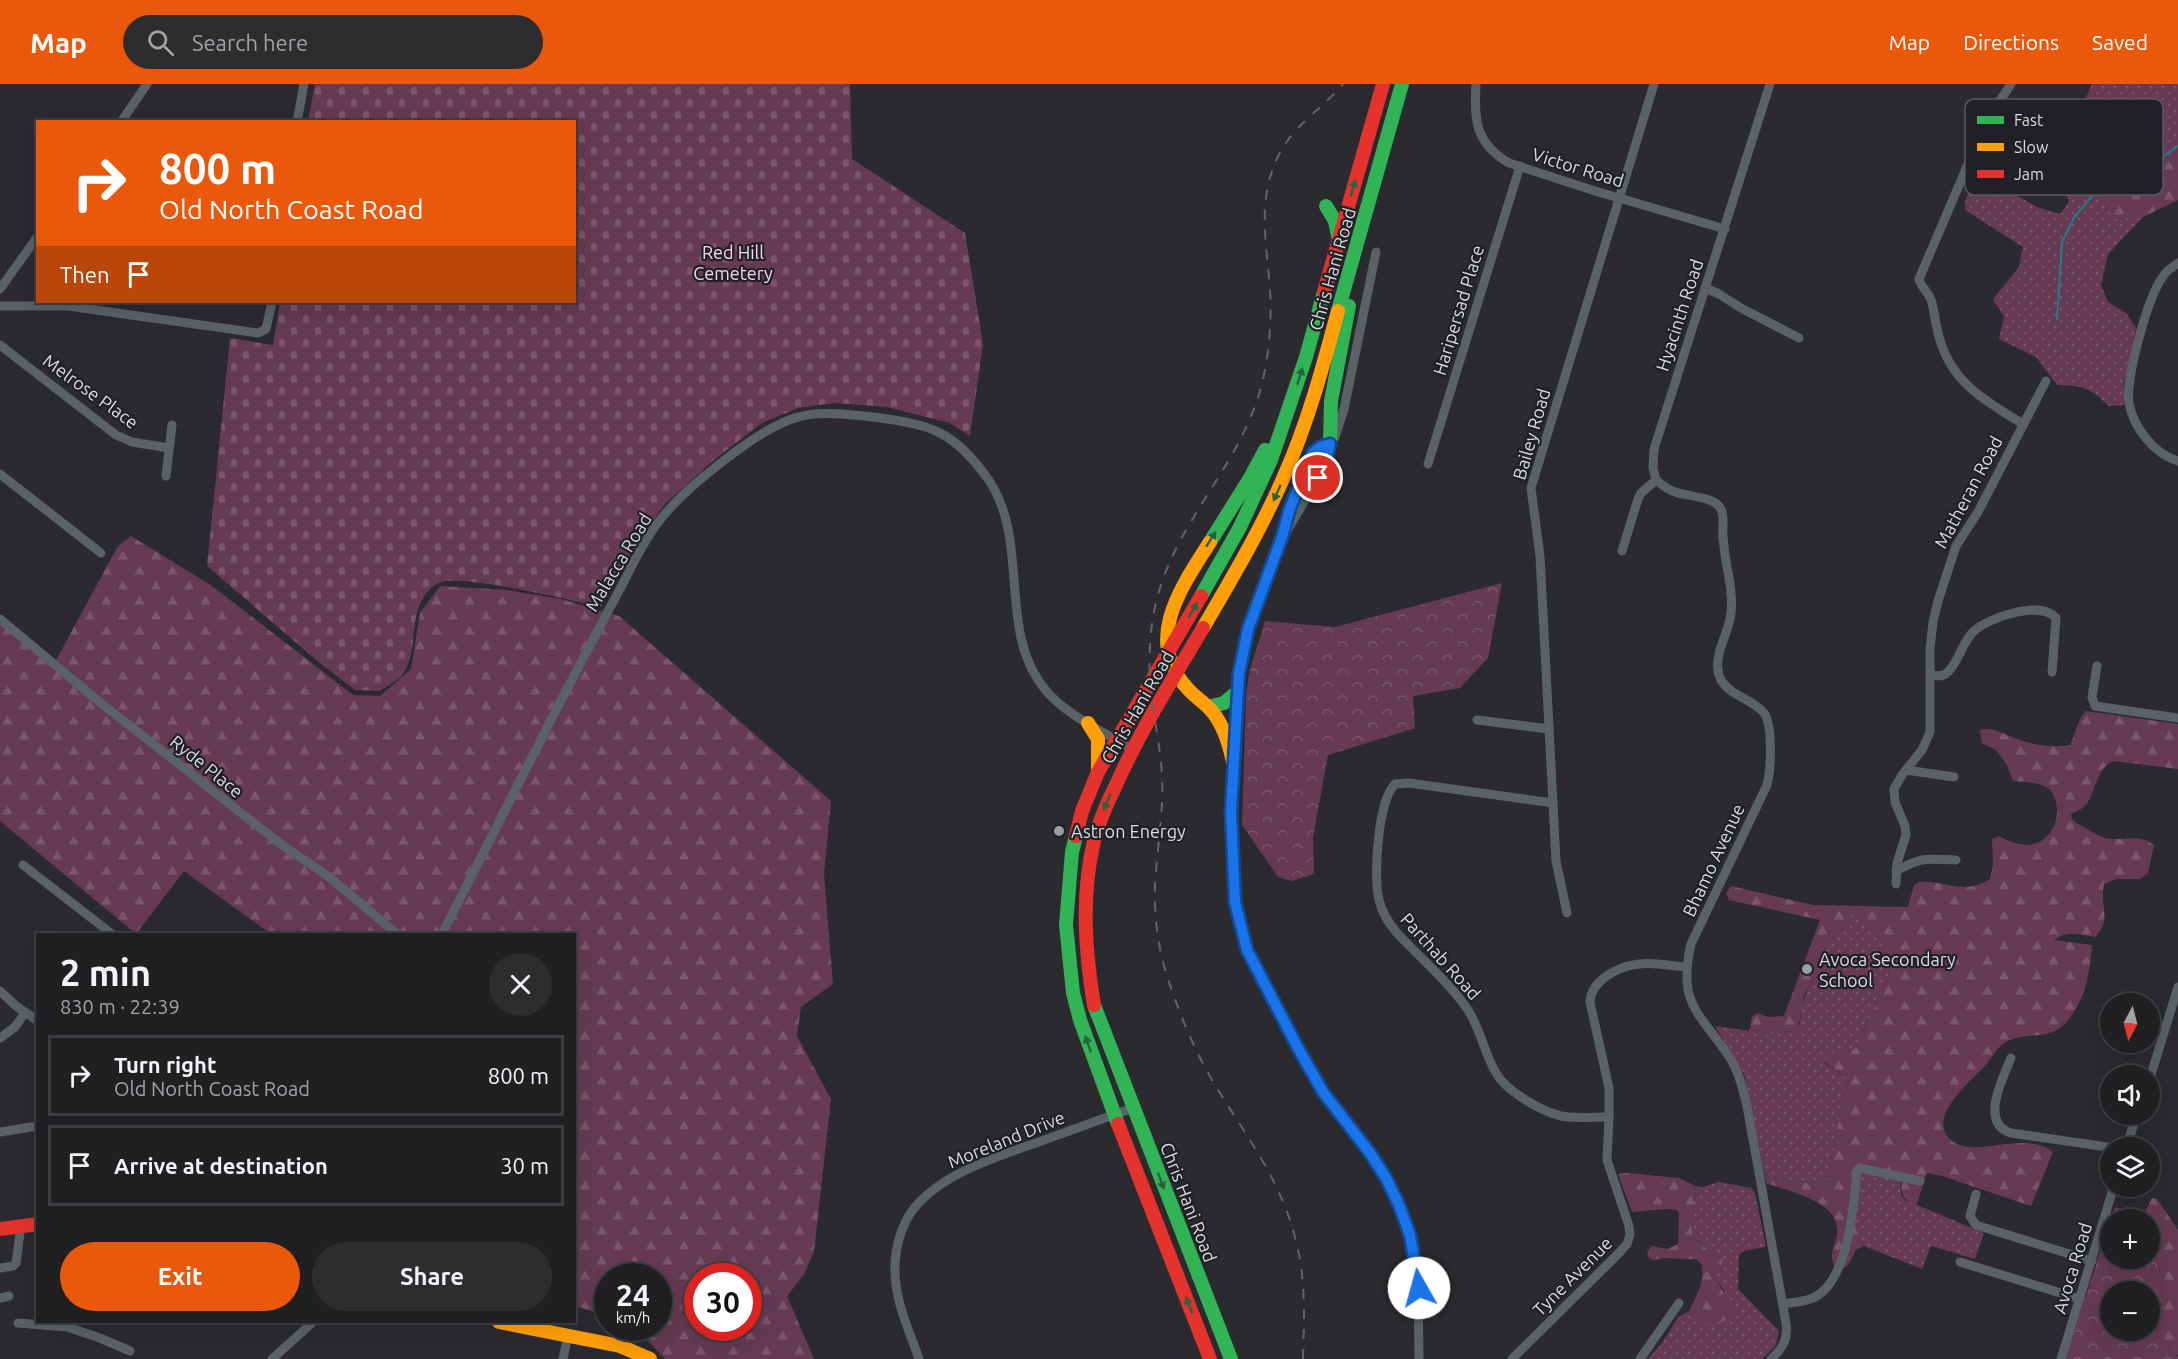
<!DOCTYPE html>
<html lang="en">
<head>
<meta charset="utf-8">
<style>
	:root { --surface:#202023; --page:#2d2d30; --text:#f1f3f6; --muted:#a2a3a6; --line:#3d3e41; --accent:#ea580c }
	body { margin:0; font-family:Ubuntu,sans-serif; background:var(--page); color:var(--text); height:100vh; display:flex; flex-direction:column; font-size:22px; white-space:nowrap }
	* { box-sizing:border-box; margin:0 }
	p { font-size:20px; color:var(--muted) }
	.icon { flex:none; width:33px; height:33px; fill:none; stroke:currentColor; stroke-width:2; stroke-linecap:round; stroke-linejoin:round }
	.map { position:relative; flex:1; overflow:hidden }
	.panel { position:absolute; left:36px; top:849px; width:540px; height:390px; display:flex; flex-direction:column; background:var(--surface); border-radius:0px; box-shadow:0 6px 24px #0002,0 0 0 2px var(--line) }
	.panel>* { flex:none }
	.guide { position:absolute; left:36px; top:36px; width:540px; height:183px; border-radius:0px; box-shadow:0 6px 24px #0002,0 0 0 2px var(--line); background:#ea580c; color:#fff; overflow:hidden }
	.needle { width:39px; rotate:187deg }
	.fabs { position:absolute; left:2100px; top:909px; display:grid; gap:12px }
	.fabs a { display:grid; place-items:center; width:60px; height:60px; border-radius:50%; background:var(--surface); box-shadow:0 6px 24px #0002,0 0 0 2px var(--line); font-size:30px }
	.speed { position:absolute; left:594px; top:1179px; display:flex; gap:12px; font-size:30px; font-weight:700; text-align:center }
	.speed>* { display:grid; place-content:center; width:78px; height:78px; border-radius:50%; background:var(--surface); box-shadow:0 6px 24px #0002,0 0 0 2px var(--line); line-height:1 }
	.speed small { font-size:15px; font-weight:400 }
	.speed .limit { border:9px solid #d22; background:#fff; color:#111 }
	.pin { position:absolute; display:grid; place-items:center; width:51px; height:51px; color:#fff; margin:-26px; border:3px solid #fff; border-radius:50%; box-shadow:0 2px 6px #0007 }
	.me { position:absolute; width:66px; margin:-33px; rotate:353deg; stroke-linejoin:round; filter:drop-shadow(0 0 4px #0008) }
	.turn { display:flex; align-items:center; gap:21px; height:126px; padding:0 24px; font-size:27px }
	.turn .icon { width:78px; height:78px; stroke-width:2.5 }
	.turn b { display:block; font-size:42px; line-height:51px }
	.then { display:flex; align-items:center; height:57px; padding:0 24px; background:#0003; gap:12px; font-size:22px }
	.round { display:grid; place-items:center; flex:none; width:63px; height:63px; border-radius:32px; background:var(--page) }
	.head { display:flex; align-items:center; justify-content:space-between; height:102px; padding:0 24px }
	h1 { font-size:36px; font-weight:700; line-height:45px }
	.action { display:flex; gap:12px; margin-top:auto; padding:12px 24px }
	.action a { flex:1; height:69px; border-radius:36px; background:var(--accent); color:#fff; font-size:24px; font-weight:700; line-height:69px; text-align:center }
	.action a+a { background:var(--page); color:var(--text) }
	ul { padding:0; list-style:none }
	li { display:flex; align-items:center; gap:18px; height:81px; margin:0 12px 9px; padding:0 12px; border:3px solid var(--line); border-radius:0px }
	li div { flex:1 }
	li b { display:block; font-size:22px }
	li em { font-style:normal }
	header { display:flex; align-items:center; gap:36px; box-sizing:border-box; height:84px; padding:0 30px; background:var(--accent); color:#fff }
	header strong { font-size:28px }
	nav { display:flex; gap:33px; margin-inline-start:auto; font-size:21px }
	.search { width:420px; height:54px; background:var(--page); display:flex; align-items:center; gap:15px; box-sizing:border-box; padding:0 21px; border-radius:33px; color:var(--muted); font-size:22px }
	.map>svg:first-child { display:block }
	.grass { fill:url(#grass-dots) }
	.forest { fill:url(#forest-firs); fill-rule:evenodd }
	.cemetery { fill:url(#cemetery-stones) }
	.park { fill:url(#park-crowns); fill-rule:evenodd }
	.lines { fill:none; stroke-linecap:round; stroke-linejoin:round }
	.stream { stroke:#1c8090; stroke-width:2 }
	.street { stroke:#5a6167; stroke-width:9 }
	.fast { stroke:#30b455; stroke-width:14 }
	.slow { stroke:#ff9f0a; stroke-width:14 }
	.jam { stroke:#e5322d; stroke-width:14 }
	.rail { stroke:#616469; stroke-width:2; stroke-dasharray:10 10; stroke-linecap:butt }
	.oneway { fill:#27633b }
	.route-casing { stroke:#114b97; stroke-width:15 }
	.route { stroke:#1a73e8; stroke-width:10 }
	.poi-dot { fill:#9d9ea1; stroke:#202126; stroke-width:2 }
	.labels { text-anchor:middle; dominant-baseline:central; stroke-width:4.5; stroke-linejoin:round; paint-order:stroke }
	.street-label { font-size:18px; fill:#dbdcdf; stroke:#202126 }
	.park-label { font-size:18px; fill:#fcd5e8; stroke:#202126 }
	.poi-label { font-size:18px; fill:#dbdcdf; stroke:#202126; text-anchor:start }
	.key { fill:#202126; stroke:#58595e; stroke-width:1.5 }
	.key-label { font-size:16px; fill:#dbdcdf }
</style>
</head>
<body>
<header>
<strong>Map</strong>
<div class="search"><svg class="icon" aria-label="search" viewBox="0 0 24 24"><circle cx="10" cy="10" r="6"/><path d="M15 15l6 6"/></svg>Search here</div>
<nav><a>Map</a><a>Directions</a><a>Saved</a></nav>
</header>
<div class="map">
<svg width="2178" height="1275" viewBox="0 0 2178 1275">
	<defs>
		<pattern id="grass-dots" width="8" height="8" patternUnits="userSpaceOnUse" patternTransform="scale(1.5)"><rect width="8" height="8" fill="#663a52"/><path d="M2 2h.1M6 6h.1" fill="none" stroke="#7b566a" stroke-width="1.8" stroke-linecap="round"/></pattern>
		<pattern id="forest-firs" width="22" height="20" patternUnits="userSpaceOnUse" patternTransform="scale(1.5)"><rect width="22" height="20" fill="#663a52"/><path d="M5 1l3.5 6h-7zM16 11l3.5 6h-7z" fill="#7b566a"/></pattern>
		<pattern id="cemetery-stones" width="16" height="16" patternUnits="userSpaceOnUse" patternTransform="scale(1.5)"><rect width="16" height="16" fill="#663a52"/><path d="M2 7V4a2 2 0 0 1 4 0v3zM10 15v-3a2 2 0 0 1 4 0v3z" fill="#7b566a"/></pattern>
		<pattern id="park-crowns" width="20" height="18" patternUnits="userSpaceOnUse" patternTransform="scale(1.5)"><rect width="20" height="18" fill="#663a52"/><path d="M2 6a3 3 0 1 1 6 0M12 15a3 3 0 1 1 6 0" fill="none" stroke="#7b566a"/></pattern>
	</defs>
	<rect width="100%" height="100%" fill="#2b2b2f"/>
	<g class="grass">
		<path d="M2092,0H2178V70L2140,97L2114,107V135L2143,133L2108,170L2101,201L2108,218L2126,229L2136,244L2124,299V321L2109,322C2089,303 2084,302 2057,301L2036,273L1999,255L2004,233L1993,215L2019,183L2023,163L1965,126V117L1976,93L1980,91L2037,123L2060,130L2069,118L2064,105L2045,87L2053,61L2027,44L2022,29L2029,22L2076,36Z"/>
		<polygon points="1853,827 1872,841 1888,871 1889,882 1888,895 1855,964 1843,969 1828,969 1824,979 1847,994 1826,1101 1765,1093 1744,990 1715,942 1749,947 1750,944 1768,951 1779,947 1793,948 1800,940 1801,923 1810,899 1822,887 1826,860 1840,847"/>
		<polygon points="1863,1080 1900,1089 1901,1111 1905,1116 1984,1149 1975,1175 1931,1162 1922,1185 1864,1162 1856,1148 1850,1124"/>
		<path d="M1719,1098L1751,1104L1755,1109L1766,1163L1743,1167L1739,1171L1738,1205L1779,1247L1775,1263L1762,1275H1648L1662,1259L1678,1233L1689,1227L1694,1237L1727,1216L1724,1207L1714,1192V1184L1723,1174L1707,1165L1692,1151C1692,1139 1697,1111 1695,1102L1703,1103Z"/>
	</g>
	<g class="forest">
		<polygon points="2175,70 2178,70 2178,116 2143,133 2114,135 2106,121 2114,107 2140,97"/>
		<path d="M131,452L212,502L353,611L380,612L411,585L420,529L440,502L507,506L561,515L619,532L831,717L824,790L833,900L801,923L797,952L831,1015L814,1167L805,1189L787,1212L814,1275H665L636,1244H658V1192H608L607,1232L575,1222L574,850H271L184,787L136,850L0,737V537L55,578L118,462ZM698,1192H748V1244H698Z"/>
		<path d="M2086,627L2178,640V685L2114,677C2097,683 2096,705 2088,718C2084,724 2077,727 2071,730L2072,735L2076,739C2086,743 2100,755 2111,755C2126,756 2141,750 2154,761L2148,789L2140,795H2116L2104,800C2099,822 2113,835 2095,853C2080,851 2067,846 2054,856L2092,861C2090,886 2086,911 2072,931C2052,962 2026,944 2003,960C1996,965 1991,975 1985,982C1972,996 1929,1030 1948,1053C1969,1079 2023,1044 2053,1068L2031,1122L1942,1092L1927,1089L1916,1122C1896,1111 1904,1108 1900,1089L1863,1080C1852,1116 1844,1127 1864,1162L1856,1166L1848,1181L1842,1185L1835,1183C1829,1173 1833,1165 1836,1155C1846,1118 1792,1109 1766,1099L1765,1093L1826,1101L1847,994L1824,978L1828,969H1843L1855,964L1888,895L1889,882L1888,871L1872,841L1853,828L1840,847L1826,860L1822,887L1810,899L1803,914L1798,946L1793,948L1779,947L1768,951L1750,944L1752,933L1758,929L1768,933L1784,932L1820,836L1729,816L1726,809L1731,802L1813,821L1908,823L1914,801L1919,798C1945,796 1964,812 1990,795L1993,781L1992,755L1999,752C2055,785 2070,716 2046,703C2036,698 2024,698 2013,697L2007,681L1996,666L1982,659L1980,646C1993,642 2005,651 2017,655C2033,661 2054,664 2070,661C2076,650 2077,636 2086,627Z"/>
		<path d="M1627,1089L1679,1094L1695,1102C1697,1111 1692,1139 1692,1151L1707,1165L1723,1174L1721,1181L1714,1185V1192C1721,1203 1725,1215 1735,1222V1231C1720,1241 1710,1241 1694,1237L1689,1227C1697,1211 1704,1199 1702,1181L1696,1175C1681,1176 1667,1172 1654,1176L1649,1174L1647,1169L1651,1162L1668,1165L1678,1160L1679,1128L1677,1126L1667,1125L1632,1128L1618,1090Z"/>
		<path d="M2152,1114L2157,1115L2178,1146V1271C2170,1270 2170,1266 2166,1260C2164,1257 2160,1254 2157,1251C2157,1243 2163,1237 2163,1229C2164,1203 2158,1178 2153,1152L2150,1146V1136L2145,1135L2143,1132Z"/>
	</g>
	<path class="cemetery" d="M315,0H850L852,75L965,149L983,260L970,352L950,339L887,323L834,319L798,324L762,339L715,375L665,420L632,467L601,523C573,517 460,489 438,499C427,505 420,517 417,529C412,547 415,575 402,591C397,597 387,602 380,607L355,606L321,580L207,482L230,254L273,261L280,218H574V38L308,37Z"/>
	<g class="park">
		<polygon points="1502,499 1488,574 1460,604 1413,612 1415,644 1328,671 1313,753 1314,790 1292,797 1278,793 1242,741 1246,611 1249,589 1265,537 1335,543"/>
		<path d="M2115,1123L2143,1132L2145,1135L2110,1136V1174H2150V1146L2153,1152C2158,1178 2164,1203 2163,1229C2163,1237 2157,1243 2157,1251L2166,1259L2169,1266L2178,1272V1275H2065ZM2110,1208H2150V1246H2110Z"/>
	</g>
	<g class="lines">
		<polyline class="stream" points="2057,235 2062,158 2075,132 2094,110 2137,95 2158,76 2178,62"/>
		<g class="street">
			<path d="M1476,0C1474,36 1475,59 1509,79L1595,107L1725,145"/>
			<path d="M2011,0L1986,38L1919,195C1921,204 1930,209 1932,219C1935,231 1936,244 1940,256C1953,300 1986,317 2023,340"/>
			<polyline points="121,38 147,0"/>
			<polyline points="297,38 304,0"/>
			<polyline points="1376,168 1344,325 1335,353 1330,359 1322,387 1277,464 1248,545 1242,569 1232,703 1233,795 1239,838 1247,866 1258,890 1314,993 1370,1069 1386,1094 1399,1121 1410,1151 1418,1191 1419,1275"/>
			<path d="M2178,179C2173,183 2167,186 2164,191C2148,211 2125,295 2129,319C2133,343 2154,370 2178,377"/>
			<polyline points="1705,204 1719,210 1741,224 1799,254"/>
			<polyline points="0,205 38,152"/>
			<polyline points="0,222 68,222 258,249 266,245 272,218"/>
			<polyline points="0,261 116,351 132,358 169,364"/>
			<polyline points="1428,380 1520,82"/>
			<polyline points="0,390 101,469"/>
			<polyline points="166,392 172,341"/>
			<path d="M1656,396C1662,401 1668,406 1675,408C1688,413 1714,412 1721,425C1725,433 1722,444 1723,452C1724,478 1734,504 1731,529C1729,549 1715,567 1718,587C1722,611 1751,613 1764,629C1773,641 1771,686 1767,701L1691,860C1677,922 1700,928 1730,974C1739,988 1743,1006 1747,1022L1786,1239C1788,1256 1783,1264 1771,1275"/>
			<polyline points="1656,396 1653,384 1654,365 1770,0"/>
			<polyline points="1284,445 1290,424 1313,369 1320,363 1330,359"/>
			<polyline points="1622,467 1638,415 1641,409 1656,396"/>
			<polyline points="0,535 97,616 282,761 328,792 397,850"/>
			<polyline points="2097,582 2092,613 2095,622 2178,634"/>
			<path d="M1931,591C1937,592 1943,593 1948,588C1959,577 1962,559 1973,548C1988,533 2041,516 2056,534L2052,588"/>
			<polyline points="1477,636 1549,645"/>
			<polyline points="1906,686 1954,693"/>
			<path d="M1553,719L1409,699L1395,700C1378,717 1373,792 1379,816C1382,829 1388,838 1397,849C1420,874 1449,898 1468,926C1481,946 1484,969 1496,989C1507,1008 1546,1031 1568,1033C1582,1034 1596,1033 1609,1033"/>
			<polyline points="23,781 112,850"/>
			<path d="M1896,787C1923,772 1927,775 1956,776"/>
			<polyline points="1896,800 1897,779 1906,751 1905,742 1895,718 1894,705 1902,691 1922,666 1930,648 1930,564 1933,538 1938,517 1956,462 1978,428 2046,297"/>
			<polyline points="1567,829 1556,777 1540,472 1531,404 1654,0"/>
			<path d="M442,850C479,776 517,702 555,628C576,588 597,547 619,507C629,488 638,468 650,450C671,417 705,391 735,368C759,351 784,333 814,330C834,328 854,331 874,333C931,341 953,346 988,395C1032,459 995,550 1048,609C1070,633 1104,648 1132,665"/>
			<polyline points="0,907 16,922 38,937"/>
			<polyline points="0,954 15,943 25,929"/>
			<path d="M2011,974C2003,994 1979,1039 2011,1049L2114,1064"/>
			<polyline points="2150,994 2178,903"/>
			<polyline points="0,1048 38,1042"/>
			<polyline points="2126,1064 2137,1030"/>
			<polyline points="1976,1110 1970,1132 1976,1141 2092,1177"/>
			<polyline points="1960,1178 2080,1215"/>
			<polyline points="0,1184 13,1182 16,1179 21,1141"/>
			<polyline points="0,1214 9,1212"/>
			<path d="M1783,1220C1793,1218 1806,1218 1815,1213C1849,1195 1854,1120 1857,1086L1860,1084L1920,1097"/>
			<polyline points="18,1239 67,1243 100,1254 130,1267"/>
			<polyline points="272,1275 313,1238"/>
			<polyline points="563,1275 568,1251"/>
			<path d="M919,1275C909,1246 894,1215 895,1183C895,1165 901,1142 912,1127C941,1088 1003,1071 1047,1055C1075,1045 1104,1034 1133,1024"/>
			<path d="M1512,1275L1618,1170L1627,1160L1630,1151L1629,1142L1607,1076L1609,1033V1004L1590,918C1591,896 1619,882 1639,880C1654,878 1671,882 1686,883"/>
			<polyline points="1640,1275 1679,1219"/>
			<polyline points="2061,1275 2114,1102"/>
		</g>
		<g class="fast">
			<polyline points="1326,122 1335,137 1338,152"/>
			<polyline points="1338,227 1402,0"/>
			<polyline points="1330,359 1331,317 1349,222"/>
			<polyline points="1210,458 1250,394 1265,366"/>
			<polyline points="1201,512 1240,443 1271,376 1306,273 1324,208"/>
			<polyline points="1208,623 1224,619 1238,607"/>
			<polyline points="1076,752 1072,768 1066,841 1073,909 1080,936 1118,1040"/>
			<polyline points="1094,921 1231,1275"/>
		</g>
		<g class="slow">
			<path d="M1210,458C1182,502 1142,557 1188,605C1194,612 1202,617 1209,624C1223,638 1229,659 1233,678"/>
			<path d="M1203,544C1232,494 1262,444 1285,390C1308,338 1323,282 1338,227"/>
			<polyline points="1088,639 1098,655 1098,685"/>
			<polyline points="499,1238 620,1262 650,1275"/>
		</g>
		<g class="jam">
			<polyline points="1324,208 1383,0"/>
			<polyline points="1076,752 1082,727 1098,688 1201,512"/>
			<path d="M1094,921C1085,867 1081,811 1094,757C1099,737 1107,719 1116,701C1140,647 1172,596 1203,544"/>
			<polyline points="1118,1040 1210,1275"/>
			<polyline points="0,1145 38,1140"/>
		</g>
		<path class="rail" d="M1303,1275C1304,1239 1306,1202 1298,1166C1284,1098 1246,1053 1212,996C1194,965 1179,929 1168,895C1158,865 1154,833 1155,801C1157,764 1164,728 1162,692C1161,669 1156,646 1153,624C1147,580 1148,537 1163,495C1188,425 1242,376 1262,300C1269,270 1272,237 1270,205C1266,156 1256,110 1282,65C1297,39 1324,23 1343,0"/>
	</g>
	<defs><path id="oneway-solid" d="M-6-.8H1V-3.2L6.5 0L1 3.2V.8H-6Z" transform="scale(1.5)"/></defs>
	<g class="oneway">
		<use href="#oneway-solid" transform="translate(1353 104) rotate(-74)"/>
		<use href="#oneway-solid" transform="translate(1300 292) rotate(-72)"/>
		<use href="#oneway-solid" transform="translate(1277 409) rotate(114)"/>
		<use href="#oneway-solid" transform="translate(1211 455) rotate(-58)"/>
		<use href="#oneway-solid" transform="translate(1193 526) rotate(-59)"/>
		<use href="#oneway-solid" transform="translate(1107 718) rotate(112)"/>
		<use href="#oneway-solid" transform="translate(1088 960) rotate(-109)"/>
		<use href="#oneway-solid" transform="translate(1161 1097) rotate(69)"/>
		<use href="#oneway-solid" transform="translate(1189 1221) rotate(-111)"/>
	</g>
	<g class="lines">
		<defs>
			<polyline id="route" points="1318,394 1326,376 1330,360 1320,363 1313,369 1290,424 1282,453 1248,545 1239,589 1231,728 1235,818 1247,866 1298,964 1323,1008 1370,1069 1386,1094 1399,1121 1410,1151 1419,1204"/>
		</defs>
		<use href="#route" class="route-casing"/>
		<use href="#route" class="route"/>
	</g>
	<g class="poi-dot">
		<circle cx="1059" cy="747" r="6"/>
		<circle cx="1807" cy="885" r="6"/>
	</g>
	<g class="labels">
		<g class="street-label">
			<text transform="translate(1578 83) rotate(17)">Victor Road</text>
			<text transform="translate(1332 185) rotate(-74)">Chris Hani Road</text>
			<text transform="translate(1458 226) rotate(-73)">Haripersad Place</text>
			<text transform="translate(1679 231) rotate(-72)">Hyacinth Road</text>
			<text transform="translate(91 307) rotate(36)">Melrose Place</text>
			<text transform="translate(1531 350) rotate(-74)">Bailey Road</text>
			<text transform="translate(1968 408) rotate(-62)">Matheran Road</text>
			<text transform="translate(618 478) rotate(-59)">Malacca Road</text>
			<text transform="translate(1137 623) rotate(-60)">Chris Hani Road</text>
			<text transform="translate(207 682) rotate(39)">Ryde Place</text>
			<text transform="translate(1713 776) rotate(-65)">Bhamo Avenue</text>
			<text transform="translate(1441 872) rotate(48)">Parthab Road</text>
			<text transform="translate(1006 1055) rotate(-22)">Moreland Drive</text>
			<text transform="translate(1189 1118) rotate(69)">Chris Hani Road</text>
			<text transform="translate(2072 1184) rotate(-73)">Avoca Road</text>
			<text transform="translate(1572 1192) rotate(-45)">Tyne Avenue</text>
		</g>
		<g class="park-label">
			<text x="733" y="168">Red Hill<tspan x="733" dy="21">Cemetery</tspan></text>
		</g>
		<g class="poi-label">
			<text x="1071" y="747">Astron Energy</text>
			<text x="1819" y="875">Avoca Secondary<tspan x="1819" dy="21">School</tspan></text>
		</g>
	</g>
	<rect x="1965" y="15" width="198" height="96" rx="9" class="key"/>
	<rect x="1977" y="32" width="27" height="8" fill="#30b455"/>
	<rect x="1977" y="59" width="27" height="8" fill="#ff9f0a"/>
	<rect x="1977" y="86" width="27" height="8" fill="#e5322d"/>
	<g class="key-label">
		<text x="2014" y="42">Fast</text>
		<text x="2014" y="69">Slow</text>
		<text x="2014" y="96">Jam</text>
	</g>
</svg>
<div class="fabs">
<a><svg class="needle" viewBox="-14 -14 28 28"><path d="M0-13l5 13h-10z" fill="#e53935"/><path d="M0 13l5-13h-10z" fill="#a2a3a6"/></svg></a>
<a><svg class="icon" aria-label="sound" viewBox="0 0 24 24"><path d="M4 9h4l5-4v14l-5-4H4zM17 9q2 3 0 6"/></svg></a>
<a><svg class="icon" aria-label="layers" viewBox="0 0 24 24"><path d="M12 4l9 5-9 5-9-5zM3 14l9 5 9-5"/></svg></a>
<a>+</a>
<a>−</a>
</div>
<div class="speed"><div>24<small>km/h</small></div><div class="limit">30</div></div>
<div class="pin" style="left:1318px;top:394px;background:#d93025"><svg class="icon" aria-label="arrive" viewBox="0 0 24 24"><path d="M6 21V4h12l-3 4 3 4H6"/></svg></div>
<svg class="me" style="left:1419px;top:1204px" viewBox="-20 -20 40 40"><circle r="19" fill="#fff"/><path d="M0-13L10 11 0 6-10 11z" fill="#1a73e8"/></svg>
<div class="guide">
<div class="turn"><svg class="icon" aria-label="right" viewBox="0 0 24 24"><path d="M7 20v-9h11M14 6l5 5-5 5"/></svg><div><b>800 m</b>Old North Coast Road</div></div>
<div class="then">Then<svg class="icon" aria-label="arrive" viewBox="0 0 24 24"><path d="M6 21V4h12l-3 4 3 4H6"/></svg></div>
</div>
<section class="panel">
<div class="head"><div><h1>2 min</h1><p>830 m · 22:39</p></div><a class="round"><svg class="icon" aria-label="close" viewBox="0 0 24 24"><path d="M6 6l12 12M18 6L6 18"/></svg></a></div>
<ul>
<li><svg class="icon" aria-label="right" viewBox="0 0 24 24"><path d="M7 20v-9h11M14 6l5 5-5 5"/></svg><div><b>Turn right</b><p>Old North Coast Road</p></div><em>800 m</em></li>
<li><svg class="icon" aria-label="arrive" viewBox="0 0 24 24"><path d="M6 21V4h12l-3 4 3 4H6"/></svg><div><b>Arrive at destination</b></div><em>30 m</em></li>
</ul>
<div class="action"><a>Exit</a><a>Share</a></div>
</section>
</div>
</body>
</html>
